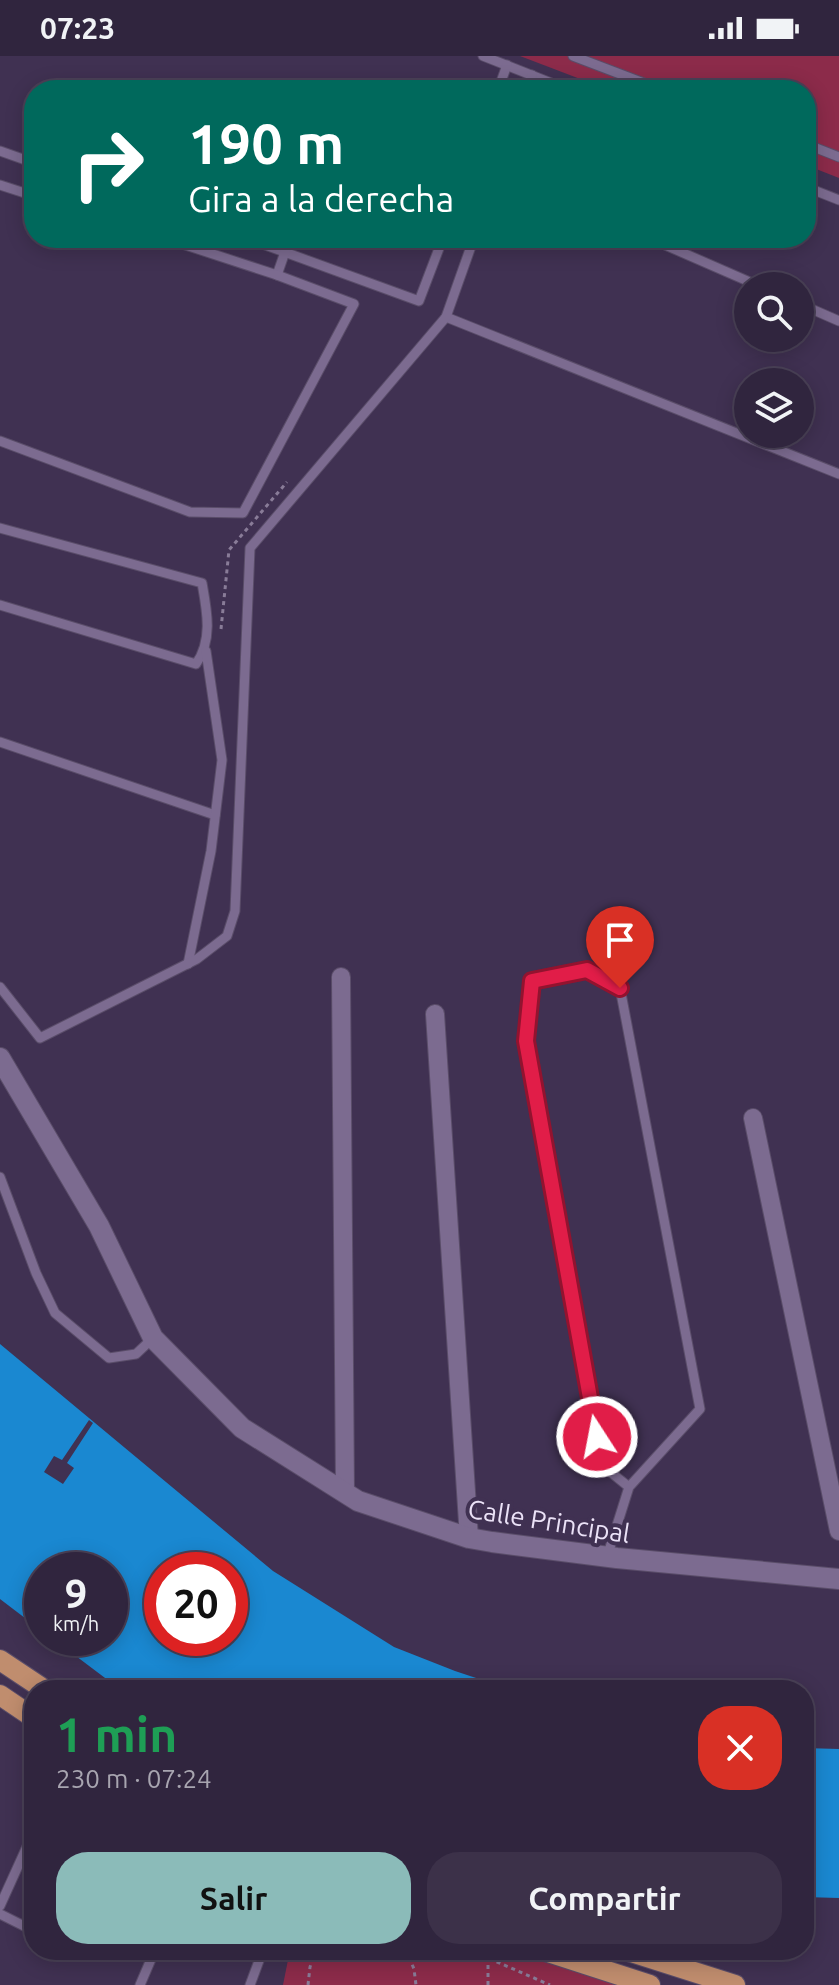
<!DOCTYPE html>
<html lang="es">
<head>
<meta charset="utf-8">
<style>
	:root { --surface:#30253e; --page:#3c3149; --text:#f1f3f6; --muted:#a8a5b0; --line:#4b4258; --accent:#8bbbb9 }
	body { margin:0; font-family:Ubuntu,sans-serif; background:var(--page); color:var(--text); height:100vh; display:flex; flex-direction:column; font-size:30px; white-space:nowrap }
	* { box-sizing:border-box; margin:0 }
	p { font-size:26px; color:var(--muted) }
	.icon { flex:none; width:44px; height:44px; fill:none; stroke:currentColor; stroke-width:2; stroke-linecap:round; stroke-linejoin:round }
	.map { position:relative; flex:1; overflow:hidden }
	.side { position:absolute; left:24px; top:1624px; width:790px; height:280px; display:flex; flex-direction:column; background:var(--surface); border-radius:32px; box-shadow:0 4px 20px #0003,0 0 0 2px var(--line) }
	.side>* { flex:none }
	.guide { position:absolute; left:24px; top:24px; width:792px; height:168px; border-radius:32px; box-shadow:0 4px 20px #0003,0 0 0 2px var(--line); background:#00695c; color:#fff; overflow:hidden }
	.fabs { position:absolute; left:734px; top:216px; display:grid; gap:16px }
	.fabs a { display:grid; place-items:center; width:80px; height:80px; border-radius:50%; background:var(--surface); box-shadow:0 4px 20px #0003,0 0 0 2px var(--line); font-size:40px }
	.speed { position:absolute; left:24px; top:1496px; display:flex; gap:16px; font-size:40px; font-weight:700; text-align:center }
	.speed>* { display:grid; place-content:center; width:104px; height:104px; border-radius:50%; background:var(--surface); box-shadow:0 4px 20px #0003,0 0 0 2px var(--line); line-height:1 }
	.speed small { font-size:20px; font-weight:400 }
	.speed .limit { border:12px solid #d22; background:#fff; color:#111 }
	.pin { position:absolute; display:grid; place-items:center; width:68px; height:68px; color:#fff; margin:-82px -34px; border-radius:50% 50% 50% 0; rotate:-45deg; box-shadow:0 0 8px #0007 }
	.pin .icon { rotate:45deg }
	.me { position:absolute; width:88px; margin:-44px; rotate:349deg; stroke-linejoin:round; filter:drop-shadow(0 0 6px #0008) }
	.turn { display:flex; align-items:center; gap:28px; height:168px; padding:0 32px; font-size:36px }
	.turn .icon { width:104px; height:104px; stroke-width:2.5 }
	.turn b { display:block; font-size:56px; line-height:68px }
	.round { display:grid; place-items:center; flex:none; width:84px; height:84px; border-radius:32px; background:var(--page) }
	.headline { display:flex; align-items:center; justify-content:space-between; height:136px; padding:0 32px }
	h1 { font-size:48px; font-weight:700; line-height:60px; color:#1e9e55 }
	.action { display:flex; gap:16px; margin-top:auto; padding:16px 32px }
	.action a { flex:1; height:92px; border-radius:32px; background:var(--accent); color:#111; font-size:32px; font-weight:700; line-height:92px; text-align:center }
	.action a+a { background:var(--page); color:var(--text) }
	.status { display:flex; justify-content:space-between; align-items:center; height:56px; padding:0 40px; background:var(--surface); direction:ltr }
	.status svg { height:22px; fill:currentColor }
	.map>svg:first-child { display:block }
	.green { fill:#8c2b4a }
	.water { fill:#1a88d1; fill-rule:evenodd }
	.pier { fill:#403152 }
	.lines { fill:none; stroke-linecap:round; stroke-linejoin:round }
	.lane-casing { stroke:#5a4d69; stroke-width:11 }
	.street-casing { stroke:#5a4d69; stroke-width:20 }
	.secondary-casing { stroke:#5a4d69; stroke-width:22 }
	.primary-casing { stroke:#5a4d69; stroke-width:22 }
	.path { stroke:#897c98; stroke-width:3; stroke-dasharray:4 4; stroke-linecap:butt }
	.lane { stroke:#7c6b90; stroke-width:9 }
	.street { stroke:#7c6b90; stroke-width:18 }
	.secondary { stroke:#7c6b90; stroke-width:20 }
	.primary { stroke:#c08d6e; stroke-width:20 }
	.route-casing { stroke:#92132f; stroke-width:20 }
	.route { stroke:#e11d48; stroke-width:14 }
	.labels { text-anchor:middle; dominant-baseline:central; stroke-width:8; stroke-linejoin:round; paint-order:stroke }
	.street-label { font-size:26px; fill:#ebe2f7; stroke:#403152 }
</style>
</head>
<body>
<div class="status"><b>07:23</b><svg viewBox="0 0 49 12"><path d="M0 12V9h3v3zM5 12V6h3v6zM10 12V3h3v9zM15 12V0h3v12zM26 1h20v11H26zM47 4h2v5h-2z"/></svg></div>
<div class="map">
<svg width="839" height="1929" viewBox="0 0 839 1929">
	<rect width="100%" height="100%" fill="#403152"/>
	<g class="green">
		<polygon points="520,0 839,0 839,122 806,109 806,34 609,34"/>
		<polygon points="290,1894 510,1894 621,1929 283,1929"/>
	</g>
	<g class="water">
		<path d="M0,1288L273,1515L394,1591L455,1615L512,1634H121L52,1582H110V1514H42V1575L0,1543ZM162,1514H230V1582H162Z"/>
		<polygon points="804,1692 839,1693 839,1842 804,1841"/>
	</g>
	<polygon class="pier" points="89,1364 93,1367 67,1407 74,1412 63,1428 44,1416 54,1400 62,1404"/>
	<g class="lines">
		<defs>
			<g id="lane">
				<polyline points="483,0 569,34"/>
				<polyline points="573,0 662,34"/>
				<polyline points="498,34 507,9"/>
				<polyline points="527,34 532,19"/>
				<polyline points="806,88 839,101"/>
				<polyline points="0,95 34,107"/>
				<polyline points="0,129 34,140"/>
				<polyline points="806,131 839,144"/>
				<polyline points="246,182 419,245 443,182"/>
				<polyline points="649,182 759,230"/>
				<polyline points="277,219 285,196"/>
				<polyline points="800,248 839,265"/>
				<polyline points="446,261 839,418"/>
				<polyline points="0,385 190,456 243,457 354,248 277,219 164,182"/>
				<path d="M0,472L202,527C207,555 213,584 196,608L0,549"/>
				<polyline points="0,686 215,759"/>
				<polyline points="188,908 211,795 222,704 206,595"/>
				<polyline points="0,931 40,982 197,903 227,880 235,855 250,492 446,261 474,182"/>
				<polyline points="0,1121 36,1217 55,1257 109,1302 136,1298 153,1282"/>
				<polyline points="607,1501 629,1431 700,1353 620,932 587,914 532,925 526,985 603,1410 629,1431"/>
				<polyline points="0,1850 34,1775"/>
				<polyline points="0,1858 34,1875"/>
				<polyline points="140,1929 155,1894"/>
				<polyline points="250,1929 263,1894"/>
			</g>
			<g id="street">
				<polyline points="341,921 345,1437"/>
				<polyline points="435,958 469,1482"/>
				<polyline points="753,1062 839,1475"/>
			</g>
			<polyline id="secondary" points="0,1002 99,1170 153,1282 242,1372 358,1445 469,1482 492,1486 617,1502 839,1523"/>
			<g id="primary">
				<polyline points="0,1604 45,1634"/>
				<polyline points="0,1639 34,1662"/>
				<polyline points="542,1894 650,1929"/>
				<polyline points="625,1894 735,1929"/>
			</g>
		</defs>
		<use href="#lane" class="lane-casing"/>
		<use href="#street" class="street-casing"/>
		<use href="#secondary" class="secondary-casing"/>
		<use href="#primary" class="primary-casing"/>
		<g class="path">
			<polyline points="221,573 229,494 287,426"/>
			<polyline points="406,1894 414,1913 416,1929"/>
			<polyline points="434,1894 488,1902 550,1929"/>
			<polyline points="308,1929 310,1911 316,1894"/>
			<polyline points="488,1929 488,1902"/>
		</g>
		<use href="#lane" class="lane"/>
		<use href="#street" class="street"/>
		<use href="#secondary" class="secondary"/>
		<use href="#primary" class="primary"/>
	</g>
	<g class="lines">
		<defs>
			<polyline id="route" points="597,1381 526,985 532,925 587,914 620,932"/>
		</defs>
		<use href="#route" class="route-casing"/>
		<use href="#route" class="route"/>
	</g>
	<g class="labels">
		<g class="street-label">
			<text transform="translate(549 1465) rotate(9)">Calle Principal</text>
		</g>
	</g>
</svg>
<div class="fabs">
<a><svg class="icon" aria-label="search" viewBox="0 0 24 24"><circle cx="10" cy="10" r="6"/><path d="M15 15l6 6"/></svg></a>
<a><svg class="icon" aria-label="layers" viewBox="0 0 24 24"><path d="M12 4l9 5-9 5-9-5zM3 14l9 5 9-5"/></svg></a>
</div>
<div class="speed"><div>9<small>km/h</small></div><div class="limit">20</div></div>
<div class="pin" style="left:620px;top:932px;background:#d93025"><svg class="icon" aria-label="arrive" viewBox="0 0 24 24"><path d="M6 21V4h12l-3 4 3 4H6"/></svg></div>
<svg class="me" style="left:597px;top:1381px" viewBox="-20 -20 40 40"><circle r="17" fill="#e11d48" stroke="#fff" stroke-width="3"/><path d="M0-11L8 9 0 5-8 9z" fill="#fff"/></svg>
<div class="guide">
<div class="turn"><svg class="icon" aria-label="right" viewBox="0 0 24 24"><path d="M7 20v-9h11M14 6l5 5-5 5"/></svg><div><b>190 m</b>Gira a la derecha</div></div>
</div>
<section class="side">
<div class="headline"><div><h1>1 min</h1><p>230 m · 07:24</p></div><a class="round" style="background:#d93025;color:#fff"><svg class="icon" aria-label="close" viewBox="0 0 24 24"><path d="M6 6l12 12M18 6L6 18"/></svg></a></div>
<div class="action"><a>Salir</a><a>Compartir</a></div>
</section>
</div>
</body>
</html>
